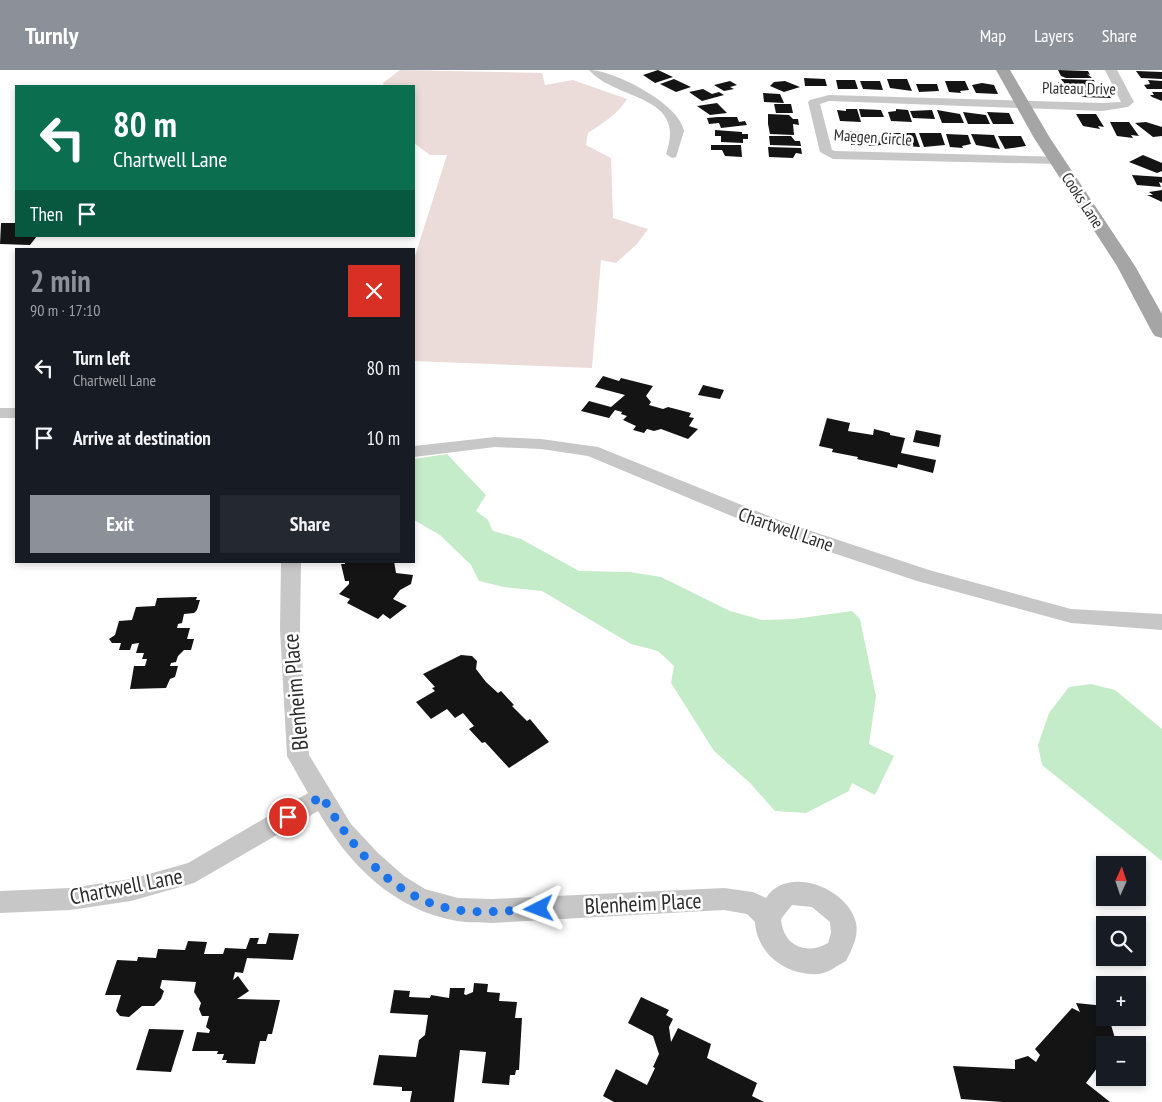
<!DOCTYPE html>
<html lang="en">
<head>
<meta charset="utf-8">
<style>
	:root { --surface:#171b24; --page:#242831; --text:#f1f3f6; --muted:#9ea1a6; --accent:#8c9099 }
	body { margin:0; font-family:"PT Sans Narrow",sans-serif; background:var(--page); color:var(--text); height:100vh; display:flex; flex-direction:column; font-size:19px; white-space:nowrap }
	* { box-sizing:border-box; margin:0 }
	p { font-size:16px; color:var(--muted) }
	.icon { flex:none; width:28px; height:28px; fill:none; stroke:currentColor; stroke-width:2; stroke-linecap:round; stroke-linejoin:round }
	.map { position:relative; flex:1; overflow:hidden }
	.sheet { position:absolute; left:15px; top:178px; width:400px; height:315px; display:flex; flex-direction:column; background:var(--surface); border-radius:0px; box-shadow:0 2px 8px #0003 }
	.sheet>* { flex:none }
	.guide { position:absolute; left:15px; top:15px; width:400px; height:152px; border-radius:0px; box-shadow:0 2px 8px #0003; background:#0b6e4f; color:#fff; overflow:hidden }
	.needle { width:32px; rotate:3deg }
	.fabs { position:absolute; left:1096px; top:786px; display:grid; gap:10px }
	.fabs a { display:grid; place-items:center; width:50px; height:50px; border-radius:0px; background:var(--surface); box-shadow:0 2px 8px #0003; font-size:25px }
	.pin { position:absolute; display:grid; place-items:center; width:42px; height:42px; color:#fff; margin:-21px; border:2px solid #fff; border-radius:50%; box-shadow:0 1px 5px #0007 }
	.me { position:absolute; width:55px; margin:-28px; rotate:267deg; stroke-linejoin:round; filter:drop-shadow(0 0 4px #0008) }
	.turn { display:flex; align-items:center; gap:18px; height:105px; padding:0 15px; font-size:22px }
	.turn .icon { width:65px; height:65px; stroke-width:2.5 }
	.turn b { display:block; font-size:35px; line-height:42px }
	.then { display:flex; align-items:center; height:48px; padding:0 15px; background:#0003; gap:10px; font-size:19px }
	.round { display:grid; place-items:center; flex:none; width:52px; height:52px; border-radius:0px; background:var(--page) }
	.headline { display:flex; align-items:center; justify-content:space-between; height:85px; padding:0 15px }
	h1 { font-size:30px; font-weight:700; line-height:38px; color:var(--accent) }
	.action { display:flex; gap:10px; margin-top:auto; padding:10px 15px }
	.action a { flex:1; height:58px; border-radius:0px; background:var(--accent); color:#fff; font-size:20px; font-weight:700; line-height:58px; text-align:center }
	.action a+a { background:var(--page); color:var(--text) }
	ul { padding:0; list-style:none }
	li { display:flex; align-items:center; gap:15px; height:70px; padding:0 15px }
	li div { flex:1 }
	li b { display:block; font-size:19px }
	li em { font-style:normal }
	header { display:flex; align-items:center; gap:30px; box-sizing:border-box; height:70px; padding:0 25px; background:var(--accent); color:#fff }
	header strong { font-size:24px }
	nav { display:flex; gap:28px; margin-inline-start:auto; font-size:18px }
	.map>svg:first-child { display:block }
	.green { fill:#ebdcda }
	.water { fill:#c5ecc8 }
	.building { fill:#141414 }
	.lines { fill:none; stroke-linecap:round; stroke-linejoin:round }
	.minor { fill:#c7c7c7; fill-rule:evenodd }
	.major { fill:#a5a5a5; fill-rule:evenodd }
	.route { stroke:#1a73e8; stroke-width:9; stroke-dasharray:0 16.2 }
	.labels { text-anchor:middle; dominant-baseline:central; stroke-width:5; stroke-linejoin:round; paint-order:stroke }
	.far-street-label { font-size:16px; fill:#2d2d2d; stroke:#fff }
	.street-label { font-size:19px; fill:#2d2d2d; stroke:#fff }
	.near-street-label { font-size:22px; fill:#2d2d2d; stroke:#fff }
</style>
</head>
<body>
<header>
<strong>Turnly</strong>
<nav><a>Map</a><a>Layers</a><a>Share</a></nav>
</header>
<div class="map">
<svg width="1162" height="1032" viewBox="0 0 1162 1032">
	<rect width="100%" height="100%" fill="#fff"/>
	<path class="green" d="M400,0L542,3L545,15L573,10L627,29C617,45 603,53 588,63L586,75L611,88L613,148L648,159L637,174L616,193L601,190L592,298L414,291V189L447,85H430L414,73V16H384L383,13Z"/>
	<g class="water">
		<polygon points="447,384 486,425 476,441 488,450 493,461 521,469 579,501 630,502 661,507 730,541 762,550 794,549 852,541 860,549 876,626 869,674 894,686 875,725 852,713 849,721 806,743 775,741 750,713 714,681 671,613 674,596 658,581 631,574 542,521 504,517 479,511 471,495 440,465 414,450 414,389"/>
		<polygon points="1091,614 1115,620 1162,659 1162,791 1042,695 1038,675 1049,643 1069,617"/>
	</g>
	<g class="building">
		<polygon points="658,0 673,7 655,13 643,5"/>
		<polygon points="1058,0 1088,1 1090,5 1087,4 1092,8 1066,8 1061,6"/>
		<polygon points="1136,1 1162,2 1162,9 1141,8"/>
		<polygon points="804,8 825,9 827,16 805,16"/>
		<polygon points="674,9 691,17 676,22 660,14"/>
		<polygon points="887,9 907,9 912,21 890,18"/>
		<polygon points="1061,9 1094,10 1096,18 1066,17 1065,15 1060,15 1058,12 1063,12"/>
		<polygon points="836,10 855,10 858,19 838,19"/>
		<polygon points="1148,10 1162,11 1162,19 1147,19 1144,15 1150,14"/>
		<polygon points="730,11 737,15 730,17 734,19 724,21 714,15"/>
		<polygon points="785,11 800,17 784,22 770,16 774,12"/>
		<polygon points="860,11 880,11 883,20 863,19"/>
		<polygon points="945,11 965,11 969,20 960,21 961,23 949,22"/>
		<polygon points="982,13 994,15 998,24 976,23 972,15"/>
		<polygon points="916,14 937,14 939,21 919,22"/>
		<polygon points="703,19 712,24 719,22 724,25 702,31 689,22"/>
		<polygon points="1077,20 1105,20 1111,28 1082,27 1080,24 1074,24 1073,22 1078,22"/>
		<polygon points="1152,22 1162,22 1162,31 1152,27 1150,25 1154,25"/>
		<polygon points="763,23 780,24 784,33 764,32"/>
		<polygon points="717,33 727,43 710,45 697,36"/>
		<polygon points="774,34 791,34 793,43 776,43"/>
		<polygon points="846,39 857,39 861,52 840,51 837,40 846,41"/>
		<polygon points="859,39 881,40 884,47 861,47"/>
		<polygon points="896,39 908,40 912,52 891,51 888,42 896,41"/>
		<polygon points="932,40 935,49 913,48 910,41"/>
		<polygon points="937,40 960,44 964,53 942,53"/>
		<polygon points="963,42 986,45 990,54 968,54"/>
		<polygon points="987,42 1009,43 1014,54 993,54"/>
		<polygon points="768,44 789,45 793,49 798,49 799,55 793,54 794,65 770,64 768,54 783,54 768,54"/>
		<polygon points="1076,44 1096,44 1104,57 1098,56 1100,59 1083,56"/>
		<polygon points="718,47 737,47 739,52 745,51 747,55 721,58 719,53 709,54 707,48"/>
		<polygon points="1110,52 1129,52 1139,66 1131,65 1133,68 1117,66"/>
		<polygon points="1146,52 1162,57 1162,66 1153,67 1135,53"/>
		<polygon points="715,60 742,62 742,64 748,64 748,69 743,69 743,73 721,72 721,66 715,66"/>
		<polygon points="839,61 861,62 865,75 851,75 851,72 842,71"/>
		<polygon points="893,63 915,63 920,77 907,76 906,74 896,72"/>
		<polygon points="919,63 941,63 945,75 924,77"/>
		<polygon points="946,64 968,65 971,74 962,76 963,78 950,77"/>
		<polygon points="971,64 994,65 1000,79 976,75"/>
		<polygon points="769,66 791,66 795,71 800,71 801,76 770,75"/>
		<polygon points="866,66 889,67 892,74 869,76"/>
		<polygon points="998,66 1021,66 1026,76 1005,79"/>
		<polygon points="711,75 741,75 742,87 725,86 722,80 711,80"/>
		<polygon points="768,77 801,78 802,84 796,83 793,88 769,87"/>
		<polygon points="1143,85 1162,93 1162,101 1157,103 1129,92"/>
		<polygon points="1132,105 1162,107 1162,113 1159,112 1161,117 1137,115"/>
		<polygon points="1162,120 1162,132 1147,125 1153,125 1149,122"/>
		<polygon points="1,153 16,153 16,166 37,166 30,175 0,174"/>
		<polygon points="603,306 619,311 621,308 653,316 646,326 651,332 649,335 663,339 668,337 691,343 689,347 694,348 689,356 698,359 688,369 661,359 654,361 647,359 644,363 633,360 636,356 623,350 627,346 621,344 622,342 615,340 609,348 581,341 589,331 611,337 625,325 595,317"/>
		<polygon points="703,315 724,320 720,329 698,325"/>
		<polygon points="827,348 850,353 848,361 873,365 874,359 890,363 890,365 905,368 901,383 936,390 933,403 898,394 897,398 857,389 858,387 832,382 833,379 819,376"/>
		<polygon points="916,360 941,365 939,377 913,372"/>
		<polygon points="345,491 394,491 396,503 413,505 411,514 400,520 393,529 407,536 390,549 383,544 378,549 347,533 350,529 339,524 349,514 349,511 345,511 341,494 345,494"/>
		<polygon points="197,527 196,530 200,530 197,540 194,543 184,544 182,553 178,554 177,558 190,558 187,569 194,569 191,580 184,580 178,586 176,592 171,593 170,596 178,596 175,607 170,609 166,618 130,619 134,596 145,596 147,589 142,589 144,583 136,583 139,573 132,574 130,580 119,580 121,573 112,573 109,569 115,565 119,551 132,550 136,537 155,536 157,528"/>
		<polygon points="461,585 472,586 477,591 476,599 486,612 498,623 501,621 514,635 512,636 527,651 530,649 549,672 509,698 485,672 482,673 469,659 474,656 463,643 455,648 447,639 431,649 416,632 435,621 432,618 435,617 423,604"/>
		<polygon points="269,863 299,864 293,890 247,888 243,903 235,902 233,910 238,906 249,921 237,929 280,930 272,964 268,964 266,971 260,971 255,994 226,993 227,990 222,990 224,984 217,984 218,981 192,981 197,962 209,963 210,960 206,957 209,946 202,946 199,939 201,933 194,922 196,912 162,910 160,918 164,921 161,929 154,936 142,936 129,947 120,946 116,941 121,925 105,925 117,890 137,891 138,887 156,888 158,879 185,880 188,871 207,872 204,884 223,884 225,878 246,879 250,868 259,868 257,874 266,874"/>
		<polygon points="474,913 488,914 487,922 500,923 499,931 517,932 515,948 522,948 519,1000 516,1000 515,1005 510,1005 509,1015 482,1013 486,982 460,980 454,1032 410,1032 412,1021 402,1021 402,1017 373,1015 379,985 416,987 419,970 425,965 428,945 390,943 394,920 410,921 409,927 430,928 431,925 449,928 450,918 465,918 464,924 466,925 473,922"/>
		<polygon points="641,927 669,940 666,945 673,949 669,957 671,972 678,958 711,974 707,988 757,1013 752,1026 764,1032 614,1032 603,1026 616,999 647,1015 655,998 653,997 659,984 653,966 628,953"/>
		<polygon points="1076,933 1105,936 1105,948 1109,948 1117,975 1105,975 1105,996 1104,997 1100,994 1086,1013 1110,1032 1003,1032 961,1029 953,996 1015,999 1015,990 1028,986 1036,992 1040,985 1035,979 1072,938 1080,942"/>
		<polygon points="149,959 184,960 171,1002 136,1000"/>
	</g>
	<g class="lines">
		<g class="minor">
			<path d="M589,0C614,0 680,34 684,61L676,87L672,88L666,84C688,24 616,31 589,0Z"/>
			<polygon points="1105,0 1117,0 1134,32 1128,37 1102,41 829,31 820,34 832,80 835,81 1061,87 1063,90 1061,93 1057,94 833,89 820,82 808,32 810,30 829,25 1102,33 1121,32"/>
			<rect x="0" y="338" width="16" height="10"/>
			<polygon points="495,367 541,369 598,377 784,452 929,500 1071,539 1162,544 1162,560 1071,553 917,511 770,462 588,386 541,379 495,377 414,387 414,376"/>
			<path d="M281,491H301L300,560L309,685L351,754L378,783L404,806L425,819L458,828L492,829L724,818L753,822L766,828C788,794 849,819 856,853C859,866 852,879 846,891C838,895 827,904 818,904C786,906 757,884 755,852L747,844L724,840L492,853C481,852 468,853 457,851C394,840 349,795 318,741L194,813L131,831L70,840L0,843V821L70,818L131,809L188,793L308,723L287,686L280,560ZM792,835L812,837L830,852L831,863L828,873C805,886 783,875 781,849Z"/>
		</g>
		<polygon class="major" points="996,0 1010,0 1050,68 1135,196 1162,244 1162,268 1155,266 1152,262 1117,196 1034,68"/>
	</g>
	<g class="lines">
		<path class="route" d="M288,747L322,726C352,779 395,831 458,840C485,844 512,840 539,839"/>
	</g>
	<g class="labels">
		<g class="far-street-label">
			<text transform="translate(1079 18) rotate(1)">Plateau Drive</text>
			<text transform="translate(873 67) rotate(4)">Maegen Circle</text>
			<text transform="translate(1083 130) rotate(57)">Cooks Lane</text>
		</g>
		<g class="street-label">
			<text transform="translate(786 459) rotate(19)">Chartwell Lane</text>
		</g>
		<g class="near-street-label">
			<text transform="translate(295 622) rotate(-95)">Blenheim Place</text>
			<text transform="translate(126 816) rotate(-11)">Chartwell Lane</text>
			<text transform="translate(643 833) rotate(-3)">Blenheim Place</text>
		</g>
	</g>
</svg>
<div class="fabs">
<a><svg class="needle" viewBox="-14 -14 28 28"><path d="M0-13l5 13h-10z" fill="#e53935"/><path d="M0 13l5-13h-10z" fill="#9ea1a6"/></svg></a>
<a><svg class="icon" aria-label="search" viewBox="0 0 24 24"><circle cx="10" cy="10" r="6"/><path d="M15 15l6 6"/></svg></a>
<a>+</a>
<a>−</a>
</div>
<div class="pin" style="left:288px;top:747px;background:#d93025"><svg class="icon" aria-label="arrive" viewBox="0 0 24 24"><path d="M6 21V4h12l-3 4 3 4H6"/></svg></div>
<svg class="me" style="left:539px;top:839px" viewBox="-20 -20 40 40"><path d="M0-17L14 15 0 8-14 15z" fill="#1a73e8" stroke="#fff" stroke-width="4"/></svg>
<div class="guide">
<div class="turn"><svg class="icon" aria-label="left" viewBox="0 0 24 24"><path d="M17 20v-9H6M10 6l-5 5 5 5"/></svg><div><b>80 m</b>Chartwell Lane</div></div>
<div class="then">Then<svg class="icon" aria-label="arrive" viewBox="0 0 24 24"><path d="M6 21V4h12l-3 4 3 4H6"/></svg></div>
</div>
<section class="sheet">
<div class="headline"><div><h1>2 min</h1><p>90 m · 17:10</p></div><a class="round" style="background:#d93025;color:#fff"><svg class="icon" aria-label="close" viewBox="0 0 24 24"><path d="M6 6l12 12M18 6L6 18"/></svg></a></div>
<ul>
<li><svg class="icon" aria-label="left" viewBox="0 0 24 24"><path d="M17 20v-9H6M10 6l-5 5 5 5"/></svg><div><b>Turn left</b><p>Chartwell Lane</p></div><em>80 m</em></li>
<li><svg class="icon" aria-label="arrive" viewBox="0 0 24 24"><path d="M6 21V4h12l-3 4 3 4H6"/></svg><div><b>Arrive at destination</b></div><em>10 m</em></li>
</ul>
<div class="action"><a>Exit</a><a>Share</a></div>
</section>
</div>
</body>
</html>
